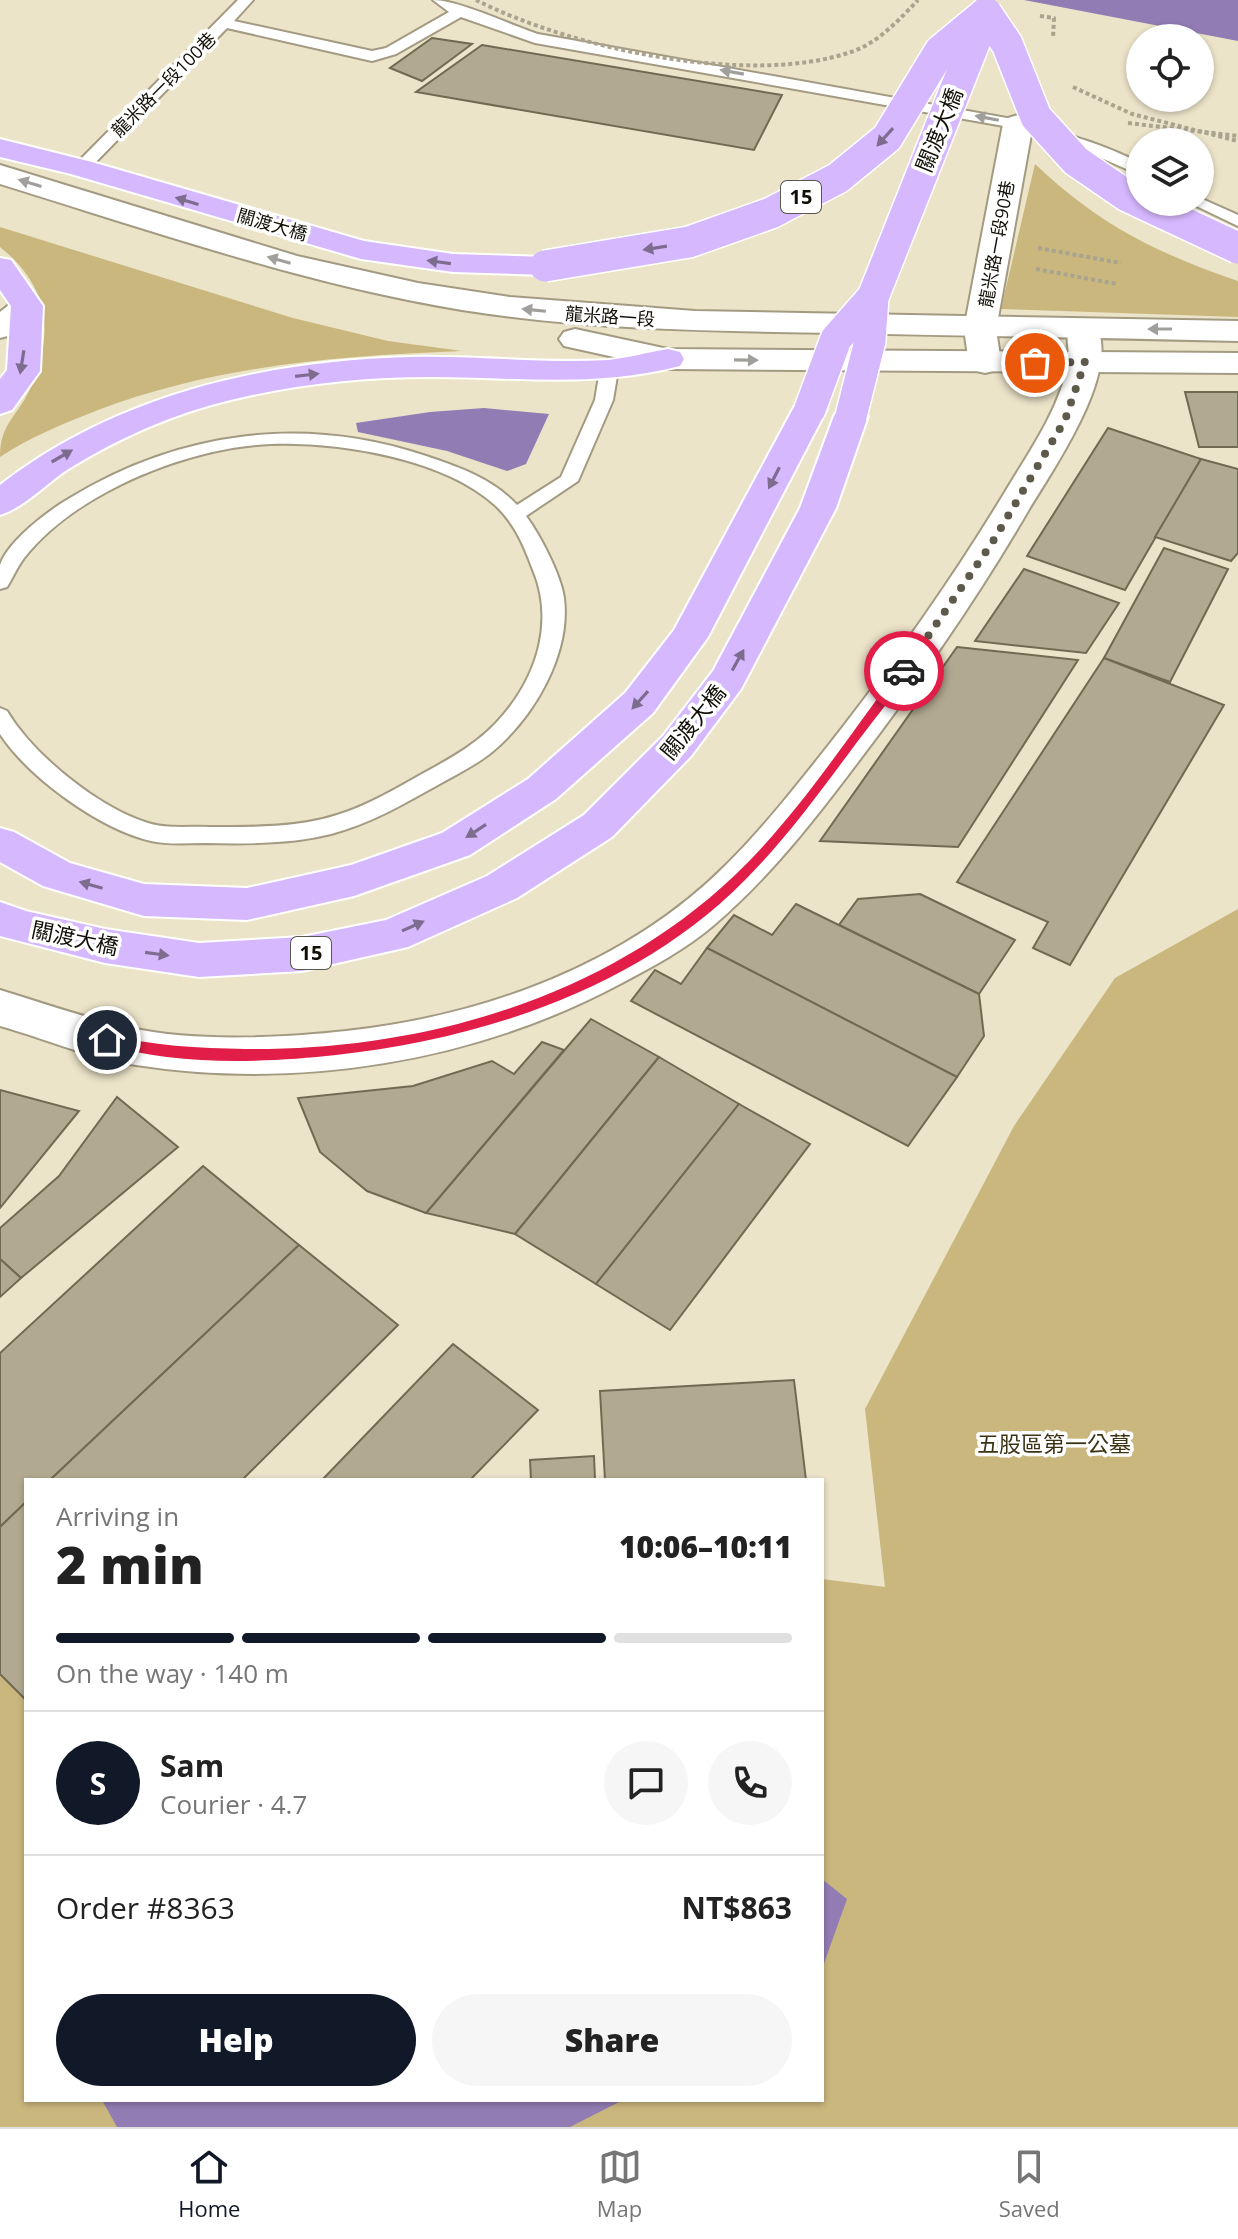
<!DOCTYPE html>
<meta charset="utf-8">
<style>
:root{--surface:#fff;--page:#f6f6f6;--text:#222;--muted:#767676;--line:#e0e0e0;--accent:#111827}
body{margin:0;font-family:"Open Sans","Noto Sans TC",sans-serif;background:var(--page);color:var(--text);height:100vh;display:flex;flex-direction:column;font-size:30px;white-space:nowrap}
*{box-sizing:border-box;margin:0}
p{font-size:26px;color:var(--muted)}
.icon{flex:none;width:44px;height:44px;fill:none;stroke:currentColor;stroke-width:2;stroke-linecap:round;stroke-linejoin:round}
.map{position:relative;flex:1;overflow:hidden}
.side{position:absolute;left:24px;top:1478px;width:800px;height:624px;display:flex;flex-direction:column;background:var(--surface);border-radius:0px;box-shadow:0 2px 6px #0004}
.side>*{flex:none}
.fabs{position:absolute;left:1126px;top:24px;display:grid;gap:16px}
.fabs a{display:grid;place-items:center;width:88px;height:88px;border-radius:50%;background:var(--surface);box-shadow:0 2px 6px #0004;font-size:40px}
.pin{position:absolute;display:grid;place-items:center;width:68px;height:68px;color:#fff;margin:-34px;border:4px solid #fff;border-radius:50%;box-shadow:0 2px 8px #0007}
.courier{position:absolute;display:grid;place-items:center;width:80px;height:80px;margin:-40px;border:6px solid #e11d48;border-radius:50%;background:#fff;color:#222;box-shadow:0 2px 10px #0007}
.headline em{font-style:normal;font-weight:800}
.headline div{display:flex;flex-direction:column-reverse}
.headline{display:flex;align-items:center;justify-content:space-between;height:136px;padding:0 32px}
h1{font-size:52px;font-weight:800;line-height:60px}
.bar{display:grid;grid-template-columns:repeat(4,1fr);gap:12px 8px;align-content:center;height:96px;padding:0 32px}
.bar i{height:10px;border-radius:6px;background:var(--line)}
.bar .current{background:var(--accent)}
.bar p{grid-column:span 4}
.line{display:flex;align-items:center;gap:20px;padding:0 32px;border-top:2px solid var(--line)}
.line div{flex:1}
.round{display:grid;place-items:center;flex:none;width:84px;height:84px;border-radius:42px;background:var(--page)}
.action{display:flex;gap:16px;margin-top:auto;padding:16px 32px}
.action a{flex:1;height:92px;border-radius:48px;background:var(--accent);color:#fff;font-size:32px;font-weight:800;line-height:92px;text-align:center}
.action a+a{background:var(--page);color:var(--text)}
.menu{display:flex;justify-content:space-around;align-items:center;height:112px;border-top:2px solid var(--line);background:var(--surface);font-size:22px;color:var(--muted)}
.menu a{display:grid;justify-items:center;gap:4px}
.menu .current{color:var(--accent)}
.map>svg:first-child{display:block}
</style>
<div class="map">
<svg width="1238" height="2127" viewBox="0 0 1238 2127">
<rect width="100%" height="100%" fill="#ece4c9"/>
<g fill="#cab77e">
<path d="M1035,164C1098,224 1156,253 1238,281V317L1001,309Z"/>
<path d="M0,227L293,318L388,341L462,351C335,356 219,365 98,410C65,423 30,437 0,457C0,424 16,418 29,391C55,334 50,287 0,247Z"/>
<polygon points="1238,909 1238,2127 0,2127 0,1666 26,1680 26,2100 822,2100 822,1579 885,1587 865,1409 1014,1126 1115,978"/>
</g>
<g fill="#927cb4">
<polygon points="1024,0 1238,0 1238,41"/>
<polygon points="484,408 549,414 526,464 507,471 447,451 358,432 356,423 430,412"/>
<polygon points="822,1879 847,1899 822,1969"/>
<polygon points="102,2100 623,2100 570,2127 117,2127"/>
</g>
<g fill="#b2aa90" stroke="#716a52" stroke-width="2">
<polygon points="432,38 472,44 422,81 390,68"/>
<polygon points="482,45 782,95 754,150 416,92"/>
<polygon points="1185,392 1238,392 1238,447 1199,447"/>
<polygon points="1108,428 1201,459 1125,590 1027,556"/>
<polygon points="1201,459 1238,469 1238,553 1231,561 1155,537"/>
<polygon points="1164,548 1228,569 1170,682 1104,658"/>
<polygon points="1024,569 1119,603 1086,653 975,641"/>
<polygon points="957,647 1078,660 958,847 820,841"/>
<polygon points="1104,658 1224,705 1070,965 1033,948 1048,922 957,882"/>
<polygon points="920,894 1015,940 979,994 839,925 858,899"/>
<polygon points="796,904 979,994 984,1036 957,1077 707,948 734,915 772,935"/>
<polygon points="707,948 957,1077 908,1146 631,1001 655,970 681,984"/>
<polygon points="591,1019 659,1057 515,1234 426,1213"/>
<polygon points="542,1042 564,1050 426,1213 367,1191 320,1152 298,1098 413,1086 492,1061 514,1074"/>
<polygon points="659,1057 739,1104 596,1284 515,1234"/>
<polygon points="0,1090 79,1111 0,1208"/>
<polygon points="117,1097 178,1147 21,1278 0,1259 0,1228 59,1176"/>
<polygon points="739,1104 810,1144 670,1330 596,1284"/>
<polygon points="203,1166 299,1245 50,1480 26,1480 26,1502 0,1527 0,1353"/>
<polygon points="299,1245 398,1325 242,1480 50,1480"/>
<polygon points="0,1259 21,1278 0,1297"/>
<polygon points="453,1344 538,1410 470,1480 322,1480"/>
<polygon points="794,1380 806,1480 605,1480 600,1391"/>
<polygon points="594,1456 595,1480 531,1480 530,1460"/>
<polygon points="26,1502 26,1696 24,1698 0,1674 0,1527"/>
</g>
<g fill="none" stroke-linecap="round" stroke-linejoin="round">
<g stroke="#a39a82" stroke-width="4">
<g id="service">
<path d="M238,0H253L234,21L372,51L386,48L449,12L433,0C458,0 511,25 538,34L1024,121C1063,133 1103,144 1140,163V175L1090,153L1015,128L535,43L461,17L396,54L372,61L227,28L87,171H75V165Z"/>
<polygon points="1200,198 1238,215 1238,226 1188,202 1200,202"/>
<path d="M609,364L618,370L613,400L578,481L526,516C540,535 561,575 564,598C571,654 534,717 492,752C475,766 455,775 436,786C402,805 369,824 331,834C291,844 246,844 205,843C187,843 168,845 151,841C100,829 29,778 0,734V708L7,711C33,755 99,808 148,823C167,829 189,826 209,827C250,827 297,828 337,815C367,806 395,789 422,774C453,757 481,742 504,714C538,673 554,620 533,570C524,546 515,524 496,506C444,458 339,442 271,444C189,447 76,492 24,558C18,566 13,577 7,587L0,589C0,582 0,571 0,565C8,541 49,510 70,498C180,431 304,415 426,456C459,467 493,479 517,505L561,477L595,400L600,370Z"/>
</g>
</g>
<g stroke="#a39a82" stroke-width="4">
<g id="minor">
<polygon points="1018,115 1028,118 1033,124 996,329 1001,363 997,370 985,373 973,370 969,363 964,329 1003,124 1008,118"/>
<polygon points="27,296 38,299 43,306 11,335 0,338 0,312 16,299"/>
<path d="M1083,319L1094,322C1125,367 1052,471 1028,511C978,597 921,679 861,758C816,818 771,876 714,925C686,949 652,967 620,984C474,1062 299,1090 136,1065C92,1059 43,1038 0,1026V990C43,1003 87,1019 131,1028C193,1042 282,1038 346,1031C484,1016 626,965 726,865C769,822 805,775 842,728C900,653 956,573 1005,492C1029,452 1059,410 1068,364C1071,349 1063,335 1072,322Z"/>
</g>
</g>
<g stroke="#a39a82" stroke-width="4">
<g id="secondary">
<path d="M0,165L297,256L418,283L510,297L695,311L1238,321V341C1105,338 973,336 840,333C714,331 588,330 462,310C304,284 153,231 0,184Z"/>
<polygon points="575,329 668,349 1238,353 1238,373 668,369 564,346 559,339 564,332"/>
</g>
</g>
<g stroke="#fff" stroke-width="4">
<g id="primary">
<polygon points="0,139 92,162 364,241 453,254 545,257 556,259 561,266 556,273 545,275 453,272 361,259 71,174 0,157"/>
<polygon points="0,258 11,260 43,306 40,371 12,410 0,414 0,379 7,370 11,306 0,290"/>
<path d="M668,349L680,352L684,359L680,366C594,388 518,377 431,377C369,377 305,383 244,397C182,410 124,435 70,468C47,482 26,507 0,515V485C116,395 264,361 409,357C475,355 542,364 608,360C629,358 648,352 668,349Z"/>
<polygon points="810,398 822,401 827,409 708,637 653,713 556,799 470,855 354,896 247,920 144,916 43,886 0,862 0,828 14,832 70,863 144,884 247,888 351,865 442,833 528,779 625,693 674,630 793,409 798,401"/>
<polygon points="851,405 863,408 868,416 836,508 741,689 691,756 612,837 517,898 408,947 302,971 199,977 105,963 0,936 0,902 26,911 105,929 199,943 302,937 386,920 487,876 584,815 663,736 713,671 800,508 834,416 839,408"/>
</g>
</g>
<g stroke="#aaa38e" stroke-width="4" stroke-dasharray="4 3" stroke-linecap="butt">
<polyline points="1128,123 1238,136"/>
<polyline points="1038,248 1121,263"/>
<polyline points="1036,269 1117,284"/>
</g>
<use href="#service" fill="#fff" fill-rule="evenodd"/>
<use href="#minor" fill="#fff" fill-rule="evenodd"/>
<use href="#secondary" fill="#fff" fill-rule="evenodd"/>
<use href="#primary" fill="#d6b8fe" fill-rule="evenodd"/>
<g stroke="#fff" stroke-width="34" stroke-linecap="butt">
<g id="primary-bridge">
<polyline points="986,13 1007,44 1036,117 1076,161 1127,196 1238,248"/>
<polyline points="545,266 689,242 771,213 838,178 887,138 940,51 986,13"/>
<polyline points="810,409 836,339 873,297"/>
<polyline points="851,416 870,341 873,297 982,23"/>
</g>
</g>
<g stroke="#aaa38e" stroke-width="4" stroke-dasharray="4 3" stroke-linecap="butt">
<path d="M476,0C570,48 748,87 851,52C878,43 899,20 918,0"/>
<polyline points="1040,16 1054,18 1053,38"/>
<polyline points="1073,87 1132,114 1238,141"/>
</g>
<use href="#primary-bridge" stroke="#d6b8fe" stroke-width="31"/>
</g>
<defs><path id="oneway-solid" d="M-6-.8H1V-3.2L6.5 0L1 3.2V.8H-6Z" transform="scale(2)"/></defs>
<g fill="#a09f9c">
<use href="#oneway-solid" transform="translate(732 72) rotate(-170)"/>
<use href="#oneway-solid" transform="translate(987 118) rotate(-169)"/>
<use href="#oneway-solid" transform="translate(30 183) rotate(-163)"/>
<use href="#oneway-solid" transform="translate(279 260) rotate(-164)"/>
<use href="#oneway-solid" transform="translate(534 310) rotate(-174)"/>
<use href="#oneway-solid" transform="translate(1160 329) rotate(-180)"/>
<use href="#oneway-solid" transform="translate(746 360) rotate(1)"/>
</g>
<g fill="#7e6c8f">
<use href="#oneway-solid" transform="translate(885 137) rotate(132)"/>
<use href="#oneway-solid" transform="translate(187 201) rotate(-163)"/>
<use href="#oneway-solid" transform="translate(655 248) rotate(171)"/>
<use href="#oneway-solid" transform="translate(439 262) rotate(-172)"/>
<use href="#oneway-solid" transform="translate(22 362) rotate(99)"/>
<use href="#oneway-solid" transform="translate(307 375) rotate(-7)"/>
<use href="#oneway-solid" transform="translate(62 456) rotate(-30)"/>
<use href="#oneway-solid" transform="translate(774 478) rotate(117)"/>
<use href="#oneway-solid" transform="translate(738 660) rotate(-61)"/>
<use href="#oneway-solid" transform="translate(640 700) rotate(132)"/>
<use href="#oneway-solid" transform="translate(476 831) rotate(147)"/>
<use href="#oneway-solid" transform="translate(91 885) rotate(-164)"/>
<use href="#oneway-solid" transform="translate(413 926) rotate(-24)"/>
<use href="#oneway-solid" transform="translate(157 954) rotate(8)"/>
</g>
<path fill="#e11d48" d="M900,668L910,671C891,699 869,726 849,753C816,797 784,841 745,880C639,988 483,1039 336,1055C264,1063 171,1066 102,1043L100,1040L107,1034C151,1046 199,1048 245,1049C421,1051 604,999 734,876C798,815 847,738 900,668Z"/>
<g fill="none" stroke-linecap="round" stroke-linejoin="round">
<polyline stroke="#5e5a4b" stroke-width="8" stroke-dasharray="0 14.4" points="904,671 992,543 1065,420 1085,362 1035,363"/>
</g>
<g text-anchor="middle" stroke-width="7" stroke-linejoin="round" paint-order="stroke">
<g font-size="18" fill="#120f07" stroke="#fff">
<text transform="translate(164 85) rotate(-45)" y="6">龍米路一段100巷</text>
<text transform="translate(272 225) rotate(16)" y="6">關渡大橋</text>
<text transform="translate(997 244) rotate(-80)" y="6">龍米路一段90巷</text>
<text transform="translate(610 317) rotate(4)" y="6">龍米路一段</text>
</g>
<g fill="#fff" stroke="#595751" stroke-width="2">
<rect x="781" y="181" width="40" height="32" rx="6"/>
<rect x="291" y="937" width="40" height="32" rx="6"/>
</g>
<g font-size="20" font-weight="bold" fill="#120f07">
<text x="801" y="204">15</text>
<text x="311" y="960">15</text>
</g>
<g font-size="22" fill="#120f07" stroke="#fff">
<text transform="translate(939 130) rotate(-68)" y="8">關渡大橋</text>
<text transform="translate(693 722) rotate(-51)" y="8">關渡大橋</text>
<text transform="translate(75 938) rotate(12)" y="8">關渡大橋</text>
</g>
<g font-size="22" fill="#3c3315" stroke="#fff">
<text x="1054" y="1452">五股區第一公墓</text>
</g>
</g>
</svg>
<div class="fabs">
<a><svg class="icon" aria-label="locate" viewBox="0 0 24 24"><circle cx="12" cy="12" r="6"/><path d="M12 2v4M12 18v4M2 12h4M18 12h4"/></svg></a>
<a><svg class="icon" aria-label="layers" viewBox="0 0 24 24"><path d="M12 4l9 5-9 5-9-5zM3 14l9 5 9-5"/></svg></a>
</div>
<div class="pin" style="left:1035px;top:363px;background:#ea580c"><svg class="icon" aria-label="bag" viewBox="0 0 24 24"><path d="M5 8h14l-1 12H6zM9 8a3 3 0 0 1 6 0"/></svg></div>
<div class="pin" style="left:107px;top:1040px;background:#1f2937"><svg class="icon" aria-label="home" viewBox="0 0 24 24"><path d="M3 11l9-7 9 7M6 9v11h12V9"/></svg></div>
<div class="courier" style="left:904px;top:671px"><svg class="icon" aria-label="car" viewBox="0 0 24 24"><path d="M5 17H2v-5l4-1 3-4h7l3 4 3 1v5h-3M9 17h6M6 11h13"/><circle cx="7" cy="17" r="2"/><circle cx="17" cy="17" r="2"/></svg></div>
<section class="side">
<div class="headline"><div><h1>2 min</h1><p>Arriving in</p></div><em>10:06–10:11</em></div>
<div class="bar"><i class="current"></i><i class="current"></i><i class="current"></i><i></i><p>On the way · 140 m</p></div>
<div class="line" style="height:144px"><b class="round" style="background:var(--accent);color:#fff">S</b><div><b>Sam</b><p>Courier · 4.7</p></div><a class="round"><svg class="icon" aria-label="chat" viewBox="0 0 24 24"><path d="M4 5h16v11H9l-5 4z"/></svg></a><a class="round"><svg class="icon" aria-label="phone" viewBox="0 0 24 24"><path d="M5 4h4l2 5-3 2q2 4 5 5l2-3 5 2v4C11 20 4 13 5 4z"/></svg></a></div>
<div class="line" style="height:104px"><div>Order #8363</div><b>NT$863</b></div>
<div class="action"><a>Help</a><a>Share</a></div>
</section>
</div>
<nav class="menu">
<a class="current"><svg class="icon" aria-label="home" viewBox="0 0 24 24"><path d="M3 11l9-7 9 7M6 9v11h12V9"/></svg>Home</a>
<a><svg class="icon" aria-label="map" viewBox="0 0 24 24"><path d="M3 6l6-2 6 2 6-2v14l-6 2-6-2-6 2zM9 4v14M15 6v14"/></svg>Map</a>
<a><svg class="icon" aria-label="saved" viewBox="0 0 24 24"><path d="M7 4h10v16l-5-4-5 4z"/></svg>Saved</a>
</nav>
